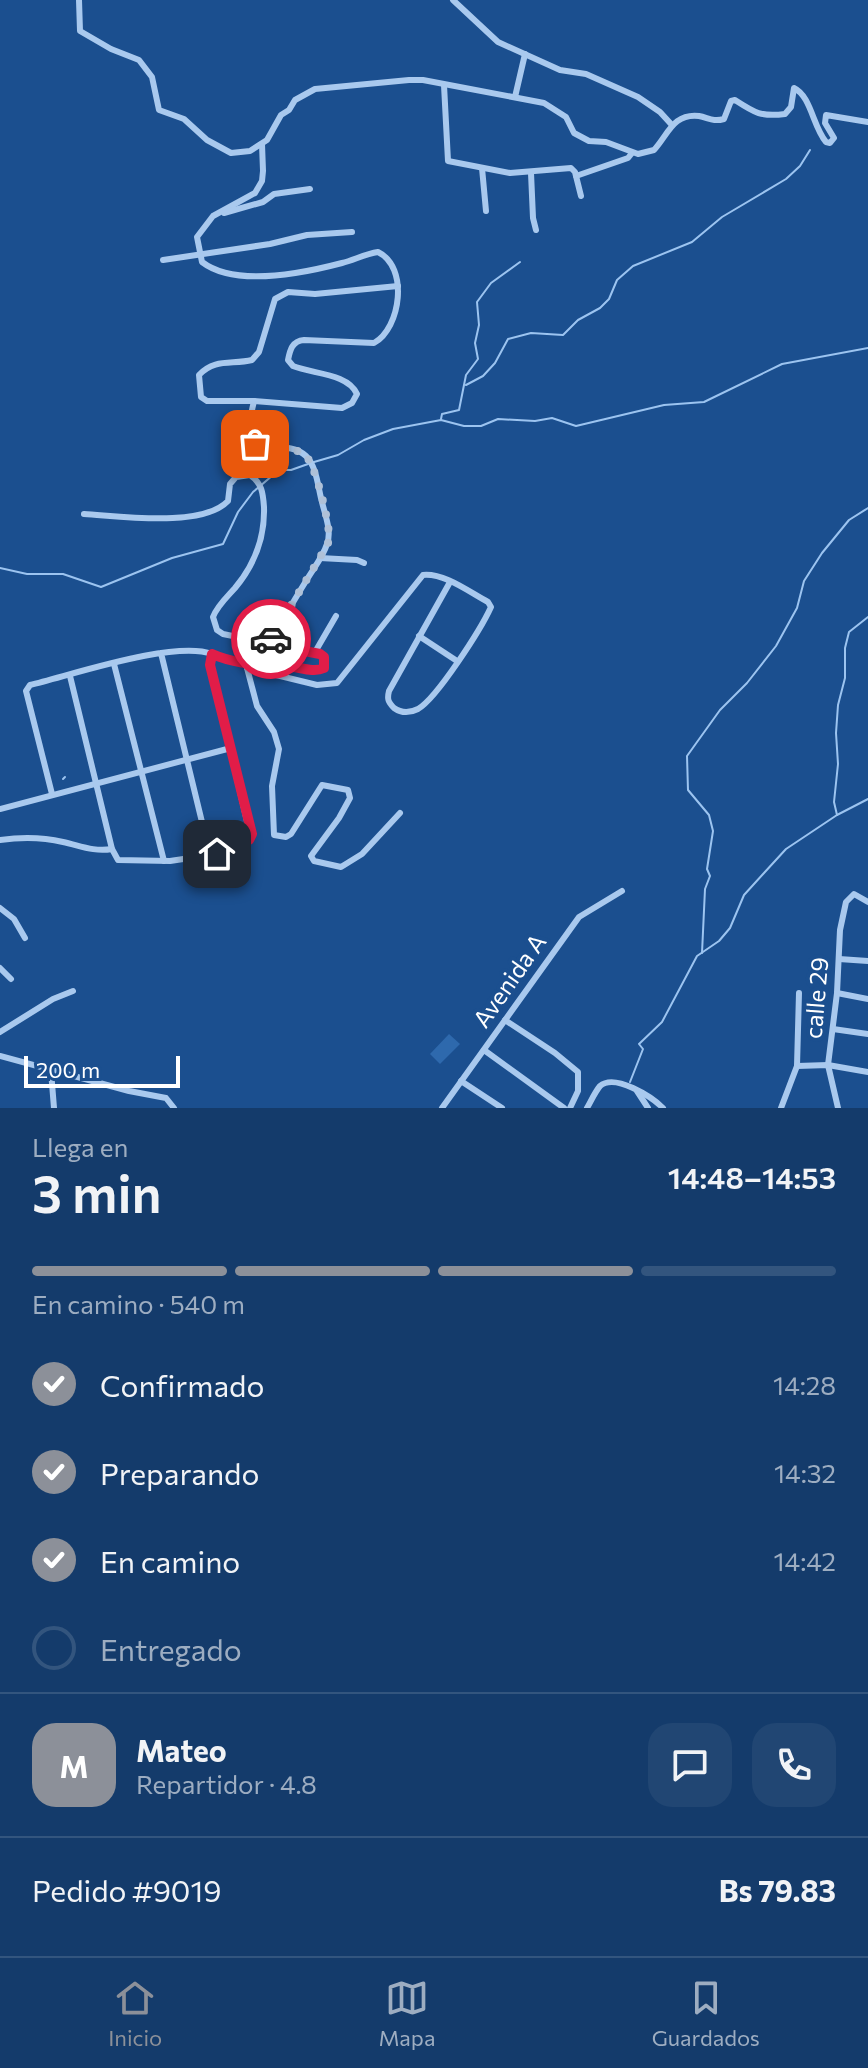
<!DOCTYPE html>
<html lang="es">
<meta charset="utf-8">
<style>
:root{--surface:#143b6b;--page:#214673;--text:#f1f3f6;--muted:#9dadc1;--line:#33557e;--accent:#8c9099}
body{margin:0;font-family:Commissioner,sans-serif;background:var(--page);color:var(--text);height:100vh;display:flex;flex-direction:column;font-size:30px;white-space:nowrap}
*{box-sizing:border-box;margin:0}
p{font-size:26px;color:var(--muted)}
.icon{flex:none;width:44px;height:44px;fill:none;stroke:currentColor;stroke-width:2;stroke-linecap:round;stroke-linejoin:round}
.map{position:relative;height:1108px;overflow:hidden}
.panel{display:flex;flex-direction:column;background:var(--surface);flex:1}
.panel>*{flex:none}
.scale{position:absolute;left:24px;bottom:20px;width:156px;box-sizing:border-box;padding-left:8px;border:4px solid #fff;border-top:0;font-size:22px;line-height:28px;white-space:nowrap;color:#fff;-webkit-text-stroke:6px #1b4f8f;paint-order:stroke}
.pin{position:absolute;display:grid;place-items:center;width:68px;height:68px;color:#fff;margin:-34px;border-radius:16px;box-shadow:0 4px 12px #0006}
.courier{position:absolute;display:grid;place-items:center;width:80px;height:80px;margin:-40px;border:6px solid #e11d48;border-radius:50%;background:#fff;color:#222;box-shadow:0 2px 10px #0007}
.summary em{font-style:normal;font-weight:600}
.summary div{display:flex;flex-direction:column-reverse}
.summary{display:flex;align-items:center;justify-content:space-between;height:136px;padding:0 32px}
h1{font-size:52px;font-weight:600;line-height:60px}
.bar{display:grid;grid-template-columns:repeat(4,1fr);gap:12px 8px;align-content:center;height:96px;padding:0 32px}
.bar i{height:10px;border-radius:6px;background:var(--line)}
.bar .selected{background:var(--accent)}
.bar p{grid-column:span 4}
.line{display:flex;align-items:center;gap:20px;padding:0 32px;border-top:2px solid var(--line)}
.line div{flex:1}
.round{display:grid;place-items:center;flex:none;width:84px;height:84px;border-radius:24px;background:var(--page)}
ol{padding:0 32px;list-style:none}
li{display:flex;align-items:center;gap:24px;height:88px}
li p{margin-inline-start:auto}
li .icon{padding:8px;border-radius:50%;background:var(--accent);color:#fff;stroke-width:4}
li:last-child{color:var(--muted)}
li i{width:44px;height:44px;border:4px solid var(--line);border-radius:50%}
.tabs{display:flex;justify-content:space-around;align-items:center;height:112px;border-top:2px solid var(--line);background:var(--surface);font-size:22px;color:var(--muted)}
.tabs a{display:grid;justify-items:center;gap:4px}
.tabs .selected{color:var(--accent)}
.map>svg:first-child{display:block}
</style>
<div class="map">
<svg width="868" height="1108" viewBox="0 0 868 1108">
<rect width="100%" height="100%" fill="#1b4f8f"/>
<polygon fill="#2e69ad" points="449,1034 460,1044 440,1064 430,1054"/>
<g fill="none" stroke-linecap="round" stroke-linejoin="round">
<g stroke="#9cc4f0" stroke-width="2">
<polyline points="466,385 483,376 495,363 508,339 531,333 563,335 578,320 600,308 609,299 617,280 633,266 692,242 722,217 786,179 800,166 810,150"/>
<polyline points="441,419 442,414 459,410 466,375 478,359 475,343 479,325 477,302 491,283 520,262"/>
<polyline points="314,462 338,455 364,440 393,429 441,420 464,426 481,426 498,419 535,421 552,418 576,426 664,405 704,402 782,364 868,348"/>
<polyline points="0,568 27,574 63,574 101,587 172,558 223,544 238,512 253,492 279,470 291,470 308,464"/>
<polyline points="63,779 65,777"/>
<polyline points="837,815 834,802 838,764 836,733 838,705 845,678 845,648 849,632 868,617"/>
<polyline points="702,953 705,889 710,876 707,869 713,831 709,815 688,790 687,756 720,710 747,683 776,646 797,608 804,581 822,553 849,520 868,508"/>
<polyline points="630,1082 643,1049 639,1044 662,1022 697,956 719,941 730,928 744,895 764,873 786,849 837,815 868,799"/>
</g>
<g stroke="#a9c9ee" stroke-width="6">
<path d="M79,0L80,31L111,49L139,60L152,77L159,110L184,119L207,140L231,153L250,151L267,140L281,115L289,110L295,100L315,89L409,80H423L544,103L566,117L574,133L589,141L606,142L638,154L654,150C668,135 673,113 699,116C709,118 713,122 724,119L731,101L735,100C755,113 761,117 785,114L791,107L794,88C811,96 813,127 826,142L830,143L834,138L825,123L826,115L868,122"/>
<polyline points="453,0 498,42 560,70 586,74 638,97 660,112 671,124"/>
<polyline points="444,85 448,161 510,173 571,168 575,172 581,196"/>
<polyline points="515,97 525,54"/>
<path d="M262,144L263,171L262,181L255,193L213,216L197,237L202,262C236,288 304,273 342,263C354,260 365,254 378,252C409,267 401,328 374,343L304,340C292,341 290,350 288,360L293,366C312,374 348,373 357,394L352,403L342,408L254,401C236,475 281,432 306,456C317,467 318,488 322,502C325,515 332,531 327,544C323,557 313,569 306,581C293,602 281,623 268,644"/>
<polyline points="482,168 486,211"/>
<polyline points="531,173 533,218 536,230"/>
<polyline points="576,176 628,158 632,153"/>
<polyline points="224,213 263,202 274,194 310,189"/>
<polyline points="163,260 270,244 307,235 352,232"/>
<path d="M254,401H207L201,397L199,375C215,358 232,365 252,360L259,352L275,299L288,292L315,294L398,286"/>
<path d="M84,514C120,516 202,528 228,501L230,484L236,477L250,475C262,483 263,493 264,507C265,538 255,564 235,588C227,597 217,606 213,617L217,630L223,634L320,654L324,657V668L314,670L246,665L212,654"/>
<polyline points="320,558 357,560 364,563"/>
<polyline points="419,636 457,661"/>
<polyline points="315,652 336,616"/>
<polyline points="114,664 164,861"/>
<path d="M246,665L247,668L317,685L337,683L423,575C445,573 469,592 488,602L491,607C481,629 437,698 418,709C410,713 401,713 394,708C388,702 387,699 389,691L450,582"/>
<polyline points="247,668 257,706 274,732 279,749 272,786 274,835 286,837 291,834 322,785 348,790 350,798 339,818 311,856 314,861 341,867 362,854 400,813"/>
<polyline points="70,676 112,849 118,860 170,861 210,855"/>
<path d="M52,794L26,691L30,685C72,675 174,640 212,654L210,665L251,838L210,855L161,653"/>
<polyline points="0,809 231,748"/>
<path d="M0,840C21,837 42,837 63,842C81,846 94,852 112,849"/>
<polyline points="0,908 14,919 25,938"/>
<polyline points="839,959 868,961"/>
<polyline points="0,968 11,979"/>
<polyline points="837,993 868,999"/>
<polyline points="505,1020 555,1053 578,1072 578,1091 570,1108"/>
<polyline points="833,1029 868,1034"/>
<polyline points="0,1032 53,999 73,991"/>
<polyline points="484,1050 564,1108"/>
<polyline points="0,1056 129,1091 166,1098 174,1108"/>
<polyline points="797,1066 828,1065 868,1072"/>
<polyline points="51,1071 54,1108"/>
<polyline points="461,1081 502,1108"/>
<polyline points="637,1091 648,1108"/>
<polyline points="442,1108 579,917 622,891"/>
<path d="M587,1108C591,1101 595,1092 600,1086C615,1073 652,1097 663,1108"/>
<polyline points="781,1108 797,1066 799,993"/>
<polyline points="838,1108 828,1065 837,993 840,930 846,902 854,894 868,902"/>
</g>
</g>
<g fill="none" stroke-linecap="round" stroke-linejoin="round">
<path stroke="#afc1d8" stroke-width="8" stroke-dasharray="0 14.4" d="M255,444C270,451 290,445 304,454C315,461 330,524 329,538C329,542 327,545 325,549L271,639"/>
<path stroke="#e11d48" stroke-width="10" d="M217,854L223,849L249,840L252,834L210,665L212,654C237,665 260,664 287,666C300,667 313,673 324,668V657L320,654L268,644L271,639"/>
</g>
<g text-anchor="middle" stroke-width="8" stroke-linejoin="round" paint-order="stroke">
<g font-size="24" fill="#fff" stroke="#1b4f8f">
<text transform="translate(510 981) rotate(-55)" y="8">Avenida A</text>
<text transform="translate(817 998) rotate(-85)" y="8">calle 29</text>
</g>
</g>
</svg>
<div class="scale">200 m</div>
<div class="pin" style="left:255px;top:444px;background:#ea580c"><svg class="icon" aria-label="bag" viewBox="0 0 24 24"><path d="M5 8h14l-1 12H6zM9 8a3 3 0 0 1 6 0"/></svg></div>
<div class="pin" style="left:217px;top:854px;background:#1f2937"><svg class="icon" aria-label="home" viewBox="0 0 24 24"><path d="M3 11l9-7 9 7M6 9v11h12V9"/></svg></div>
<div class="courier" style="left:271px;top:639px"><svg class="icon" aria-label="car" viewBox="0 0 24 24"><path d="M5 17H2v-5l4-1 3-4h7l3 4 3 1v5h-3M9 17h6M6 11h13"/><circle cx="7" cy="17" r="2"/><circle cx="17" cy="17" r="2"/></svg></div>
</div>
<section class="panel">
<div class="summary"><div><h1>3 min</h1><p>Llega en</p></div><em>14:48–14:53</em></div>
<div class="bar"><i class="selected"></i><i class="selected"></i><i class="selected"></i><i></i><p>En camino · 540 m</p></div>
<ol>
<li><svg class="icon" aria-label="check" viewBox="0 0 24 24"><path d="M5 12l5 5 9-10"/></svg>Confirmado<p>14:28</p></li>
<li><svg class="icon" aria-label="check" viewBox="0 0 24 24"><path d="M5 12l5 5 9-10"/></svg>Preparando<p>14:32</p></li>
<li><svg class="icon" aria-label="check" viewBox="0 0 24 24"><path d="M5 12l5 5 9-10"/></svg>En camino<p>14:42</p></li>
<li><i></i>Entregado</li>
</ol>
<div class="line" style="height:144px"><b class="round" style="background:var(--accent);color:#fff">M</b><div><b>Mateo</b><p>Repartidor · 4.8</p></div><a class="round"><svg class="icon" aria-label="chat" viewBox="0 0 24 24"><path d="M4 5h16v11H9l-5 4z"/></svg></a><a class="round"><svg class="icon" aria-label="phone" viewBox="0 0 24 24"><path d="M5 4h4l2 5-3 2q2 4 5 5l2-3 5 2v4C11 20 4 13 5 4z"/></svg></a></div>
<div class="line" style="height:104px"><div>Pedido #9019</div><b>Bs 79.83</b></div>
</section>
<nav class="tabs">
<a class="selected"><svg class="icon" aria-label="home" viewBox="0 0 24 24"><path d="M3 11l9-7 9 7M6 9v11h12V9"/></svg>Inicio</a>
<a><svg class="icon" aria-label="map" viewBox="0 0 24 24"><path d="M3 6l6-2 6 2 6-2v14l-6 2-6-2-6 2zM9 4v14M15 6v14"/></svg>Mapa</a>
<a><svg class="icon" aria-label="saved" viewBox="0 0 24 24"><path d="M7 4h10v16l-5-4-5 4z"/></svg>Guardados</a>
</nav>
